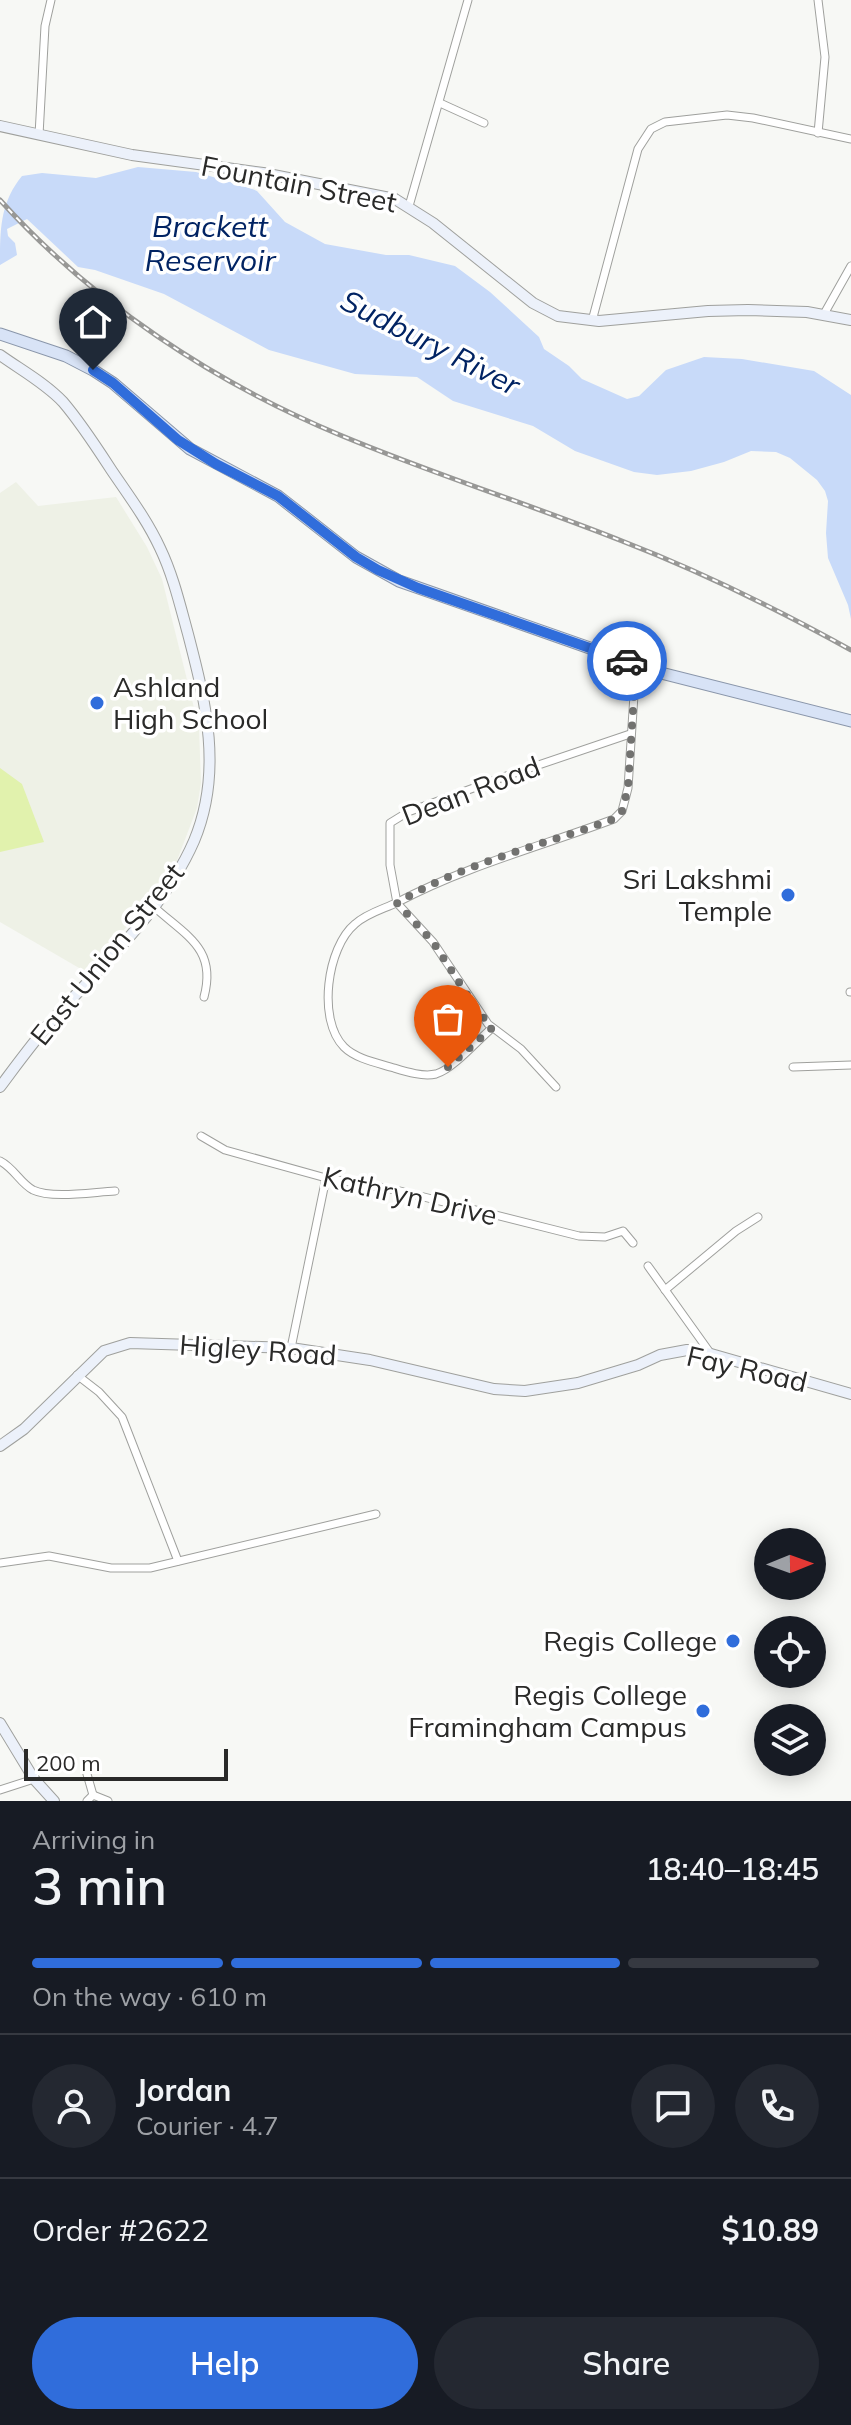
<!DOCTYPE html>
<meta charset="utf-8">
<style>
:root{--surface:#171b24;--page:#242831;--text:#f1f3f6;--muted:#9ea1a6;--line:#363941;--accent:#306ddb}
body{margin:0;font-family:Mulish,sans-serif;background:var(--page);color:var(--text);height:100vh;display:flex;flex-direction:column;font-size:30px;white-space:nowrap}
*{box-sizing:border-box;margin:0}
p{font-size:26px;color:var(--muted)}
.icon{flex:none;width:44px;height:44px;fill:none;stroke:currentColor;stroke-width:2;stroke-linecap:round;stroke-linejoin:round}
.map{position:relative;height:1801px;overflow:hidden}
.panel{display:flex;flex-direction:column;background:var(--surface);flex:1}
.panel>*{flex:none}
.needle{width:52px;rotate:89deg}
.buttons{position:absolute;left:754px;top:1528px;display:grid;gap:16px}
.buttons a{display:grid;place-items:center;width:72px;height:72px;border-radius:50%;background:var(--surface);box-shadow:0 4px 20px #0003;font-size:40px}
.scale{position:absolute;left:24px;bottom:20px;width:204px;box-sizing:border-box;padding-left:8px;border:4px solid #2a2a29;border-top:0;font-size:22px;line-height:28px;white-space:nowrap;color:#2a2a29;-webkit-text-stroke:6px #fff;paint-order:stroke}
.pin{position:absolute;display:grid;place-items:center;width:68px;height:68px;color:#fff;margin:-82px -34px;border-radius:50% 50% 50% 0;rotate:-45deg;box-shadow:0 0 8px #0007}
.pin .icon{rotate:45deg}
.courier{position:absolute;display:grid;place-items:center;width:80px;height:80px;margin:-40px;border:6px solid #306ddb;border-radius:50%;background:#fff;color:#222;box-shadow:0 2px 10px #0007}
.headline em{font-style:normal;font-weight:600}
.headline div{display:flex;flex-direction:column-reverse}
.headline{display:flex;align-items:center;justify-content:space-between;height:136px;padding:0 32px}
h1{font-size:52px;font-weight:600;line-height:60px}
.bar{display:grid;grid-template-columns:repeat(4,1fr);gap:12px 8px;align-content:center;height:96px;padding:0 32px}
.bar i{height:10px;border-radius:6px;background:var(--line)}
.bar .selected{background:var(--accent)}
.bar p{grid-column:span 4}
.line{display:flex;align-items:center;gap:20px;padding:0 32px;border-top:2px solid var(--line)}
.line div{flex:1}
.round{display:grid;place-items:center;flex:none;width:84px;height:84px;border-radius:42px;background:var(--page)}
.button{display:flex;gap:16px;margin-top:auto;padding:16px 32px}
.button a{flex:1;height:92px;border-radius:48px;background:var(--accent);color:#fff;font-size:32px;font-weight:600;line-height:92px;text-align:center}
.button a+a{background:var(--page);color:var(--text)}
.map>svg:first-child{display:block}
</style>
<div class="map">
<svg width="851" height="1801" viewBox="0 0 851 1801">
<rect width="100%" height="100%" fill="#f7f8f5"/>
<polygon fill="#eef1e6" points="16,482 38,506 116,497 147,547 162,579 199,728 201,783 197,808 176,863 148,903 86,972 0,922 0,493"/>
<polygon fill="#e1f2ad" points="0,768 22,784 44,842 0,852"/>
<path fill="#c8daf9" d="M138,167L196,172L247,187L257,191L285,222L325,244L386,255H409L455,266L490,292L539,337L544,349L569,366L582,379L627,399L639,396L666,370L704,357L742,359L814,371L851,395V619L848,605L828,558L826,533L828,501L825,491L817,480L790,458L776,452L751,451L724,462L691,471L657,475L634,472L575,451L533,426L453,401L417,377L355,374L269,350L164,294L95,270L78,267L27,219L7,229L8,236L15,243L17,255L0,265C0,229 0,203 22,176L42,173L96,178Z"/>
<g fill="none" stroke-linecap="round" stroke-linejoin="round">
<g stroke="#9fa09d" stroke-width="9">
<g id="street">
<polyline points="440,103 484,123"/>
<polyline points="818,133 825,57 818,0"/>
<polyline points="39,135 45,26 51,0"/>
<polyline points="409,206 468,0"/>
<polyline points="824,314 851,266"/>
<polyline points="592,321 638,149 651,129 665,122 727,115 753,118 851,139"/>
<path d="M153,906C186,936 217,948 204,997"/>
<polyline points="850,992 851,992"/>
<path d="M492,1028C478,1040 453,1069 436,1074C423,1077 407,1072 394,1068C378,1063 356,1059 344,1047C317,1020 327,947 355,924C367,913 384,909 398,902C466,866 542,846 614,819L622,811L628,788L636,664"/>
<polyline points="793,1067 851,1065"/>
<polyline points="556,1087 521,1049 488,1024 433,942 397,903 390,865 390,823 408,812 509,775 630,734"/>
<polyline points="201,1136 225,1150 326,1178 396,1190 579,1236 605,1237 623,1231 633,1243"/>
<path d="M0,1161C14,1168 20,1183 33,1190C52,1199 93,1192 115,1191"/>
<polyline points="648,1266 711,1354"/>
<polyline points="665,1290 736,1231 758,1217"/>
<polyline points="291,1348 326,1178"/>
<polyline points="77,1375 99,1392 122,1417 178,1561"/>
<polyline points="0,1563 49,1556 111,1568 150,1568 376,1514"/>
<polyline points="85,1767 93,1795"/>
<polyline points="0,1790 34,1779"/>
<polyline points="87,1801 93,1795 108,1801"/>
</g>
</g>
<g stroke="#9fa09d" stroke-width="12">
<g id="secondary">
<polyline points="0,126 132,155 263,173 395,199 433,223 533,303 558,316 599,321 708,311 748,310 807,312 851,320"/>
<path d="M0,355C21,370 45,383 63,402C81,423 97,448 112,471C129,496 147,520 160,548C173,575 180,605 188,634C206,703 223,772 194,841C165,908 105,962 56,1016C36,1038 18,1063 0,1087"/>
<polyline points="0,1446 24,1429 104,1351 130,1343 291,1348 370,1360 494,1389 525,1391 578,1383 638,1365 660,1355 687,1350 711,1354 851,1394"/>
<polyline points="0,1723 34,1779 54,1801"/>
</g>
</g>
<g stroke="#8a96aa" stroke-width="13">
<polyline id="primary" points="0,334 66,356 93,370 113,383 190,449 278,496 356,557 399,581 661,673 851,721"/>
</g>
<use href="#street" stroke="#fff" stroke-width="7"/>
<use href="#secondary" stroke="#ecf1fa" stroke-width="10"/>
<use href="#primary" stroke="#d8e3f6" stroke-width="11"/>
<g stroke="#989896" stroke-width="5">
<path id="rail" d="M0,200C92,302 213,382 340,435C433,474 529,504 622,541C702,572 777,609 851,650"/>
</g>
<use href="#rail" stroke="#fff" stroke-width="2" stroke-dasharray="6" stroke-linecap="butt"/>
</g>
<g fill="none" stroke-linecap="round" stroke-linejoin="round">
<path stroke="#727270" stroke-width="8" stroke-dasharray="0 14.4" d="M448,1067L492,1028L477,1010L433,942L397,903C463,863 543,845 614,819L622,811L628,788L636,664L627,661"/>
<polyline stroke="#306ddb" stroke-width="10" points="93,370 113,383 178,440 216,464 278,496 356,557 378,570 418,588 627,661"/>
</g>
<g fill="#306ddb" stroke="#fff" stroke-width="3">
<circle cx="97" cy="703" r="8"/>
<circle cx="788" cy="895" r="8"/>
<circle cx="733" cy="1641" r="8"/>
<circle cx="703" cy="1711" r="8"/>
</g>
<g text-anchor="middle" stroke-width="7" stroke-linejoin="round" paint-order="stroke">
<g font-size="28" fill="#2a2a29" stroke="#fff">
<text transform="translate(299 184) rotate(11)" y="10">Fountain Street</text>
<text transform="translate(471 791) rotate(-21)" y="10">Dean Road</text>
<text transform="translate(107 954) rotate(-51)" y="10">East Union Street</text>
<text transform="translate(410 1196) rotate(13)" y="10">Kathryn Drive</text>
<text transform="translate(258 1350) rotate(4)" y="10">Higley Road</text>
<text transform="translate(747 1369) rotate(13)" y="10">Fay Road</text>
</g>
<g font-size="28" fill="#2a2a29" stroke="#fff" text-anchor="end">
<text x="113" y="697" text-anchor="start">Ashland<tspan x="113" dy="32">High School</tspan></text>
<text x="772" y="889">Sri Lakshmi<tspan x="772" dy="32">Temple</tspan></text>
<text x="717" y="1651">Regis College</text>
<text x="687" y="1705">Regis College<tspan x="687" dy="32">Framingham Campus</tspan></text>
</g>
<g font-size="30" font-style="italic" fill="#012363" stroke="#fff">
<text x="210" y="237">Brackett<tspan x="210" dy="34">Reservoir</tspan></text>
<text transform="translate(430 343) rotate(27)" y="10">Sudbury River</text>
</g>
</g>
</svg>
<div class="buttons">
<a><svg class="needle" viewBox="-14 -14 28 28"><path d="M0-13l5 13h-10z" fill="#e53935"/><path d="M0 13l5-13h-10z" fill="#9ea1a6"/></svg></a>
<a><svg class="icon" aria-label="locate" viewBox="0 0 24 24"><circle cx="12" cy="12" r="6"/><path d="M12 2v4M12 18v4M2 12h4M18 12h4"/></svg></a>
<a><svg class="icon" aria-label="layers" viewBox="0 0 24 24"><path d="M12 4l9 5-9 5-9-5zM3 14l9 5 9-5"/></svg></a>
</div>
<div class="scale">200 m</div>
<div class="pin" style="left:448px;top:1067px;background:#ea580c"><svg class="icon" aria-label="bag" viewBox="0 0 24 24"><path d="M5 8h14l-1 12H6zM9 8a3 3 0 0 1 6 0"/></svg></div>
<div class="pin" style="left:93px;top:370px;background:#1f2937"><svg class="icon" aria-label="home" viewBox="0 0 24 24"><path d="M3 11l9-7 9 7M6 9v11h12V9"/></svg></div>
<div class="courier" style="left:627px;top:661px"><svg class="icon" aria-label="car" viewBox="0 0 24 24"><path d="M5 17H2v-5l4-1 3-4h7l3 4 3 1v5h-3M9 17h6M6 11h13"/><circle cx="7" cy="17" r="2"/><circle cx="17" cy="17" r="2"/></svg></div>
</div>
<section class="panel">
<div class="headline"><div><h1>3 min</h1><p>Arriving in</p></div><em>18:40–18:45</em></div>
<div class="bar"><i class="selected"></i><i class="selected"></i><i class="selected"></i><i></i><p>On the way · 610 m</p></div>
<div class="line" style="height:144px"><a class="round"><svg class="icon" aria-label="person" viewBox="0 0 24 24"><circle cx="12" cy="8" r="4"/><path d="M4 21q1-7 8-7t8 7"/></svg></a><div><b>Jordan</b><p>Courier · 4.7</p></div><a class="round"><svg class="icon" aria-label="chat" viewBox="0 0 24 24"><path d="M4 5h16v11H9l-5 4z"/></svg></a><a class="round"><svg class="icon" aria-label="phone" viewBox="0 0 24 24"><path d="M5 4h4l2 5-3 2q2 4 5 5l2-3 5 2v4C11 20 4 13 5 4z"/></svg></a></div>
<div class="line" style="height:104px"><div>Order #2622</div><b>$10.89</b></div>
<div class="button"><a>Help</a><a>Share</a></div>
</section>
